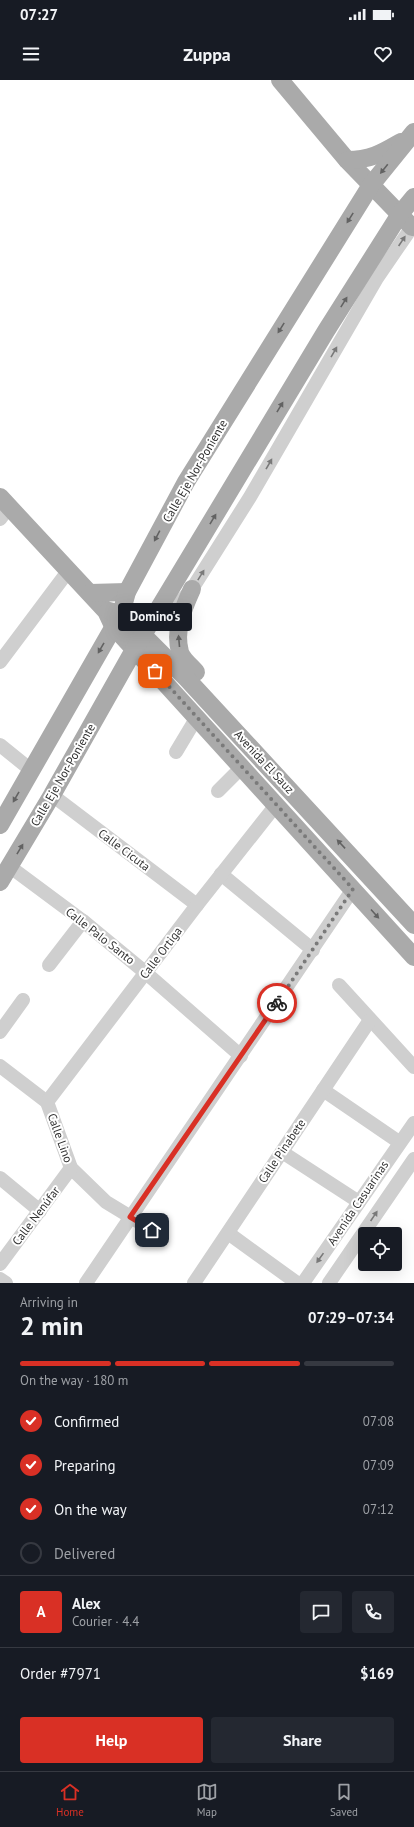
<!DOCTYPE html>
<meta charset="utf-8">
<style>
:root{--surface:#171b24;--page:#242831;--text:#f1f3f6;--muted:#9ea1a6;--line:#363941;--accent:#d93025}
body{margin:0;font-family:"PT Sans",sans-serif;background:var(--page);color:var(--text);height:100vh;display:flex;flex-direction:column;font-size:15px;white-space:nowrap}
*{box-sizing:border-box;margin:0}
p{font-size:13px;color:var(--muted)}
.icon{flex:none;width:22px;height:22px;fill:none;stroke:currentColor;stroke-width:2;stroke-linecap:round;stroke-linejoin:round}
.map{position:relative;height:1203px;overflow:hidden}
.panel{display:flex;flex-direction:column;background:var(--surface);flex:1}
.panel>*{flex:none}
.controls{position:absolute;left:358px;top:1147px;display:grid;gap:8px}
.controls a{display:grid;place-items:center;width:44px;height:44px;border-radius:4px;background:var(--surface);box-shadow:0 4px 16px #0002;font-size:20px}
.pin{position:absolute;display:grid;place-items:center;width:34px;height:34px;color:#fff;margin:-17px;border-radius:8px;box-shadow:0 2px 6px #0006}
.courier{position:absolute;display:grid;place-items:center;width:40px;height:40px;margin:-20px;border:3px solid #d93025;border-radius:50%;background:#fff;color:#222;box-shadow:0 1px 5px #0007}
.bubble{position:absolute;height:28px;border-radius:4px;background:var(--surface);box-shadow:0 4px 16px #0002;font-size:13px;font-weight:800;line-height:28px;text-align:center}
.overview em{font-style:normal;font-weight:800}
.overview div{display:flex;flex-direction:column-reverse}
.overview{display:flex;align-items:center;justify-content:space-between;height:68px;padding:0 20px}
h1{font-size:26px;font-weight:800;line-height:30px}
.bar{display:grid;grid-template-columns:repeat(4,1fr);gap:6px 4px;align-content:center;height:48px;padding:0 20px}
.bar i{height:5px;border-radius:3px;background:var(--line)}
.bar .current{background:var(--accent)}
.bar p{grid-column:span 4}
.line{display:flex;align-items:center;gap:10px;padding:0 20px;border-top:1px solid var(--line)}
.line div{flex:1}
.round{display:grid;place-items:center;flex:none;width:42px;height:42px;border-radius:4px;background:var(--page)}
ol{padding:0 20px;list-style:none}
li{display:flex;align-items:center;gap:12px;height:44px}
li p{margin-inline-start:auto}
li .icon{padding:4px;border-radius:50%;background:var(--accent);color:#fff;stroke-width:4}
li:last-child{color:var(--muted)}
li i{width:22px;height:22px;border:2px solid var(--line);border-radius:50%}
.primary-button{display:flex;gap:8px;margin-top:auto;padding:8px 20px}
.primary-button a{flex:1;height:46px;border-radius:4px;background:var(--accent);color:#fff;font-size:16px;font-weight:800;line-height:46px;text-align:center}
.primary-button a+a{background:var(--page);color:var(--text)}
.status{display:flex;justify-content:space-between;align-items:center;height:28px;padding:0 20px;background:var(--surface);direction:ltr}
.status svg{height:11px;fill:currentColor}
header{display:flex;justify-content:space-between;align-items:center;height:52px;padding:0 20px;background:var(--surface);font-size:18px;font-weight:800}
.menu{display:flex;justify-content:space-around;align-items:center;height:56px;border-top:1px solid var(--line);background:var(--surface);font-size:11px;color:var(--muted)}
.menu a{display:grid;justify-items:center;gap:2px}
.menu .current{color:var(--accent)}
.map>svg:first-child{display:block}
</style>
<div class="status"><b>07:27</b><svg viewBox="0 0 49 12"><path d="M0 12V9h3v3zM5 12V6h3v6zM10 12V3h3v9zM15 12V0h3v12zM26 1h20v11H26zM47 4h2v5h-2z"/></svg></div>
<header><svg class="icon" aria-label="menu" viewBox="0 0 24 24"><path d="M4 6h16M4 12h16M4 18h16"/></svg>Zuppa<svg class="icon" aria-label="heart" viewBox="0 0 24 24"><path d="M12 20l-8-8c-3-5 5-10 8-4 3-6 11-1 8 4z"/></svg></header>
<div class="map">
<svg width="414" height="1203" viewBox="0 0 414 1203">
<rect width="100%" height="100%" fill="#fff"/>
<g fill="none" stroke-linecap="round" stroke-linejoin="round">
<g stroke="#cfcfcf" stroke-width="14">
<polyline points="0,439 9,427"/>
<polyline points="153,539 179,523 192,509 250,417 377,198 414,144"/>
<polyline points="0,582 69,490"/>
<polyline points="0,665 31,690"/>
<polyline points="176,672 197,637"/>
<polyline points="218,711 242,687"/>
<polyline points="52,715 197,825"/>
<polyline points="9,786 83,841 146,893 241,976"/>
<polyline points="221,794 313,870"/>
<polyline points="49,885 83,841"/>
<polyline points="339,905 414,987"/>
<polyline points="0,952 23,920"/>
<polyline points="0,986 47,1022 71,1088 106,1122 162,1156"/>
<polyline points="323,1010 399,1062"/>
<polyline points="47,1022 197,825 276,725"/>
<polyline points="282,1072 359,1122"/>
<polyline points="0,1098 40,1131"/>
<polyline points="228,1153 297,1203"/>
<polyline points="0,1184 71,1088"/>
<polyline points="0,1199 6,1203"/>
<polyline points="86,1203 353,809"/>
<polyline points="194,1203 370,940"/>
<polyline points="303,1203 414,1043"/>
<polyline points="329,1203 414,1079"/>
</g>
<g stroke="#aaa" stroke-width="18">
<polyline points="280,0 347,80 412,147"/>
<path d="M347,80C371,80 382,73 401,62"/>
<polyline points="0,417 106,531 113,546 414,877"/>
<path d="M192,509C183,529 174,550 180,572C182,579 191,586 196,592"/>
<polyline points="90,513 127,512"/>
<polyline points="109,531 121,534 132,544 187,599 414,845"/>
<polyline points="0,745 121,534 127,512 186,402 371,105 414,52"/>
<polyline points="0,802 52,715 135,568 326,251 400,134 414,117"/>
</g>
</g>
<defs><path id="oneway-solid" d="M-6-.8H1V-3.2L6.5 0L1 3.2V.8H-6Z"/></defs>
<g fill="#626262">
<use href="#oneway-solid" transform="translate(384 89) rotate(129)"/>
<use href="#oneway-solid" transform="translate(350 138) rotate(122)"/>
<use href="#oneway-solid" transform="translate(344 222) rotate(-58)"/>
<use href="#oneway-solid" transform="translate(281 248) rotate(122)"/>
<use href="#oneway-solid" transform="translate(280 327) rotate(-59)"/>
<use href="#oneway-solid" transform="translate(213 439) rotate(-59)"/>
<use href="#oneway-solid" transform="translate(157 456) rotate(118)"/>
<use href="#oneway-solid" transform="translate(179 561) rotate(-95)"/>
<use href="#oneway-solid" transform="translate(101 568) rotate(120)"/>
<use href="#oneway-solid" transform="translate(16 717) rotate(120)"/>
<use href="#oneway-solid" transform="translate(341 764) rotate(-133)"/>
<use href="#oneway-solid" transform="translate(20 769) rotate(-59)"/>
<use href="#oneway-solid" transform="translate(375 834) rotate(48)"/>
</g>
<g fill="#797979">
<use href="#oneway-solid" transform="translate(402 161) rotate(-56)"/>
<use href="#oneway-solid" transform="translate(334 272) rotate(-60)"/>
<use href="#oneway-solid" transform="translate(269 384) rotate(-60)"/>
<use href="#oneway-solid" transform="translate(201 495) rotate(-58)"/>
<use href="#oneway-solid" transform="translate(374 1136) rotate(-56)"/>
<use href="#oneway-solid" transform="translate(320 1178) rotate(125)"/>
</g>
<g fill="none" stroke-linecap="round" stroke-linejoin="round">
<polyline stroke="#7a7a7a" stroke-width="4" stroke-dasharray="0 7.2" points="155,591 353,809 277,923"/>
<polyline stroke="#d93025" stroke-width="5" points="152,1150 130,1137 277,923"/>
</g>
<g text-anchor="middle" stroke-width="4" stroke-linejoin="round" paint-order="stroke">
<g font-size="12" fill="#323232" stroke="#fff">
<text transform="translate(195 391) rotate(-60)" y="4">Calle Eje Nor-Poniente</text>
<text transform="translate(264 682) rotate(47)" y="4">Avenida El Sauz</text>
<text transform="translate(63 695) rotate(-60)" y="4">Calle Eje Nor-Poniente</text>
<text transform="translate(124 770) rotate(37)" y="4">Calle Cicuta</text>
<text transform="translate(100 856) rotate(38)" y="4">Calle Palo Santo</text>
<text transform="translate(161 873) rotate(-53)" y="4">Calle Ortiga</text>
<text transform="translate(60 1058) rotate(70)" y="4">Calle Lino</text>
<text transform="translate(282 1071) rotate(-56)" y="4">Calle Pinabete</text>
<text transform="translate(358 1123) rotate(-56)" y="4">Avenida Casuarinas</text>
<text transform="translate(36 1136) rotate(-53)" y="4">Calle Nenúfar</text>
</g>
</g>
</svg>
<div class="controls">
<a><svg class="icon" aria-label="locate" viewBox="0 0 24 24"><circle cx="12" cy="12" r="6"/><path d="M12 2v4M12 18v4M2 12h4M18 12h4"/></svg></a>
</div>
<div class="pin" style="left:155px;top:591px;background:#ea580c"><svg class="icon" aria-label="bag" viewBox="0 0 24 24"><path d="M5 8h14l-1 12H6zM9 8a3 3 0 0 1 6 0"/></svg></div>
<div class="pin" style="left:152px;top:1150px;background:#1f2937"><svg class="icon" aria-label="home" viewBox="0 0 24 24"><path d="M3 11l9-7 9 7M6 9v11h12V9"/></svg></div>
<div class="courier" style="left:277px;top:923px"><svg class="icon" aria-label="bike" viewBox="0 0 24 24"><circle cx="6" cy="16" r="4"/><circle cx="18" cy="16" r="4"/><path d="M6 16l4-8h5l3 8M10 8l3 8H6M13 5h3"/></svg></div>
<div class="bubble" style="left:118px;top:523px;width:74px">Domino's</div>
</div>
<section class="panel">
<div class="overview"><div><h1>2 min</h1><p>Arriving in</p></div><em>07:29–07:34</em></div>
<div class="bar"><i class="current"></i><i class="current"></i><i class="current"></i><i></i><p>On the way · 180 m</p></div>
<ol>
<li><svg class="icon" aria-label="check" viewBox="0 0 24 24"><path d="M5 12l5 5 9-10"/></svg>Confirmed<p>07:08</p></li>
<li><svg class="icon" aria-label="check" viewBox="0 0 24 24"><path d="M5 12l5 5 9-10"/></svg>Preparing<p>07:09</p></li>
<li><svg class="icon" aria-label="check" viewBox="0 0 24 24"><path d="M5 12l5 5 9-10"/></svg>On the way<p>07:12</p></li>
<li><i></i>Delivered</li>
</ol>
<div class="line" style="height:72px"><b class="round" style="background:var(--accent);color:#fff">A</b><div><b>Alex</b><p>Courier · 4.4</p></div><a class="round"><svg class="icon" aria-label="chat" viewBox="0 0 24 24"><path d="M4 5h16v11H9l-5 4z"/></svg></a><a class="round"><svg class="icon" aria-label="phone" viewBox="0 0 24 24"><path d="M5 4h4l2 5-3 2q2 4 5 5l2-3 5 2v4C11 20 4 13 5 4z"/></svg></a></div>
<div class="line" style="height:52px"><div>Order #7971</div><b>$169</b></div>
<div class="primary-button"><a>Help</a><a>Share</a></div>
</section>
<nav class="menu">
<a class="current"><svg class="icon" aria-label="home" viewBox="0 0 24 24"><path d="M3 11l9-7 9 7M6 9v11h12V9"/></svg>Home</a>
<a><svg class="icon" aria-label="map" viewBox="0 0 24 24"><path d="M3 6l6-2 6 2 6-2v14l-6 2-6-2-6 2zM9 4v14M15 6v14"/></svg>Map</a>
<a><svg class="icon" aria-label="saved" viewBox="0 0 24 24"><path d="M7 4h10v16l-5-4-5 4z"/></svg>Saved</a>
</nav>
